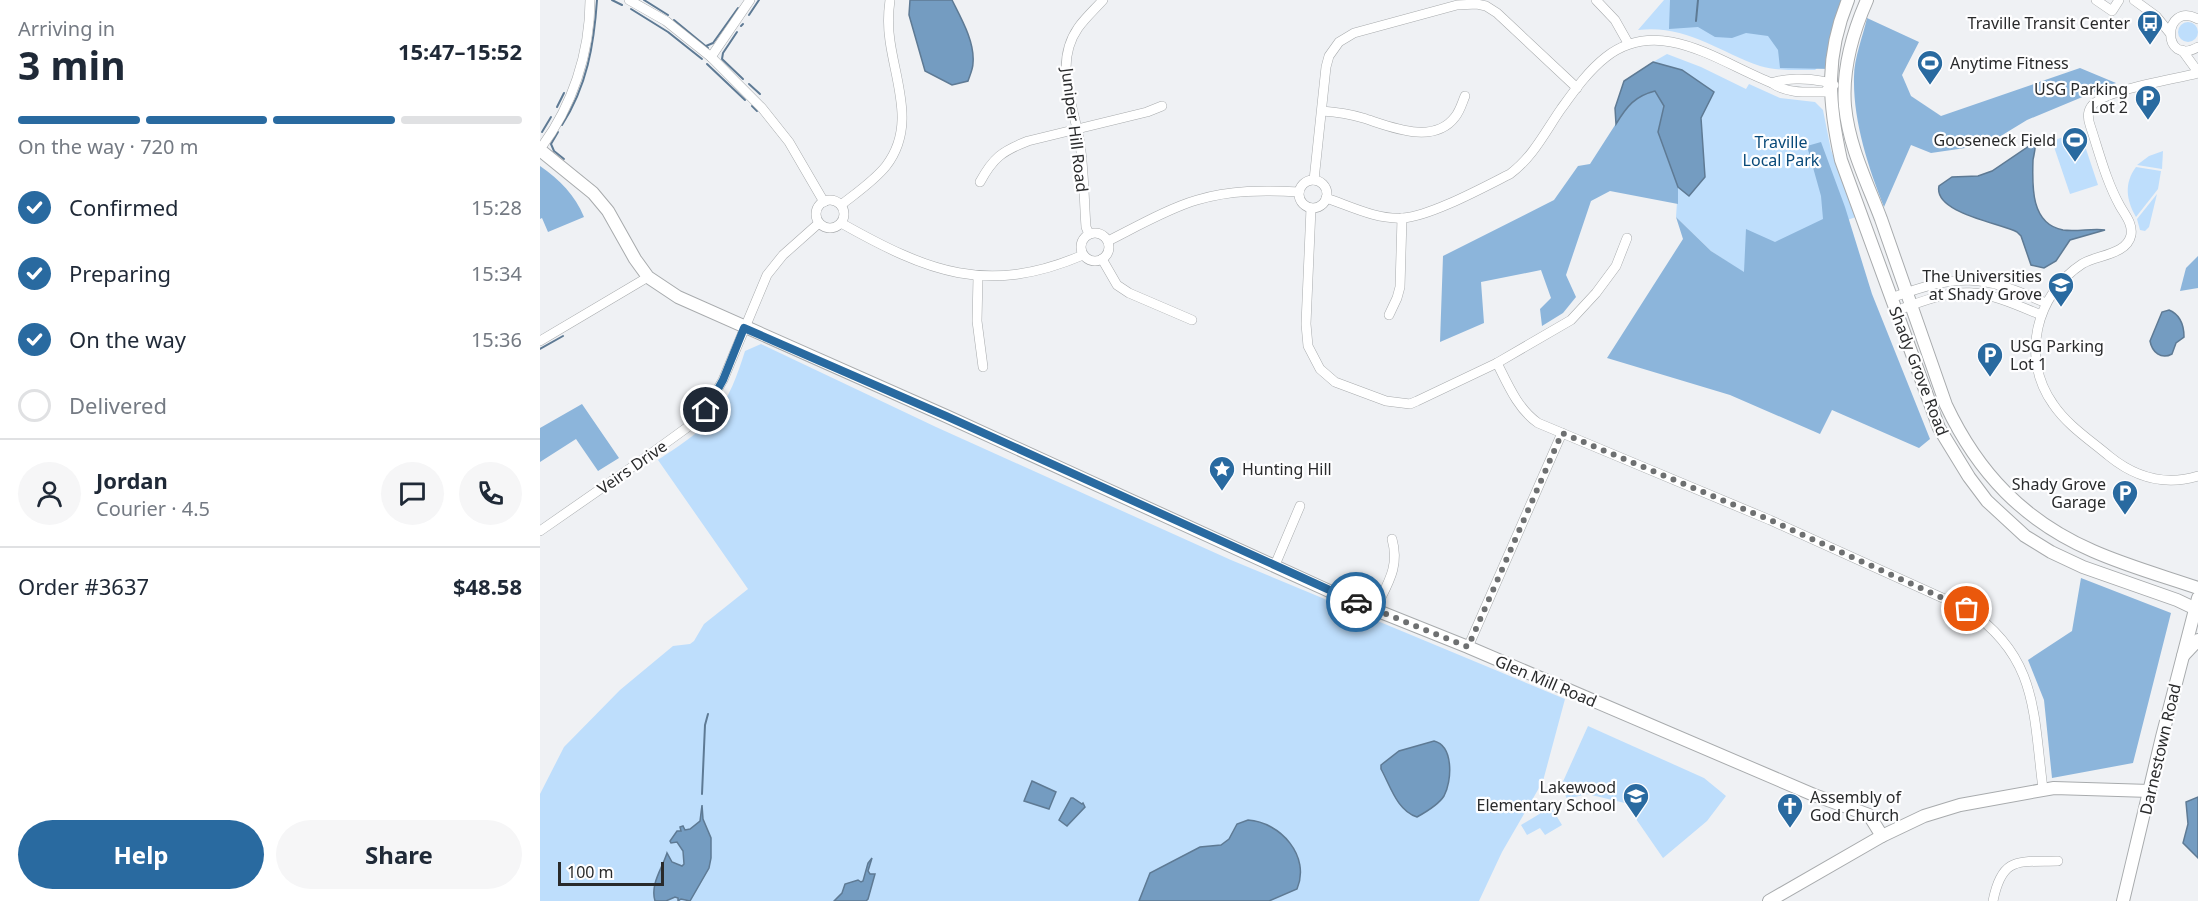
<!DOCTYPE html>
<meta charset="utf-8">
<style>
:root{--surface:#fff;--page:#f6f6f7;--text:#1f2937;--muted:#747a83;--line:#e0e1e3;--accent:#296aa0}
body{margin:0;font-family:"Noto Sans",sans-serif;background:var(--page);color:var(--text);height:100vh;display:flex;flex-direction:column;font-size:22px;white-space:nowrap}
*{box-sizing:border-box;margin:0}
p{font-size:20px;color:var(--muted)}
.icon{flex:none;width:33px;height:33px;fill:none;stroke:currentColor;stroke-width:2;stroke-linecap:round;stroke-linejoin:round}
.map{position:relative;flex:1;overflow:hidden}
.drawer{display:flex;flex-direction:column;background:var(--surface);width:540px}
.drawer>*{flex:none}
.scale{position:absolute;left:18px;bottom:15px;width:106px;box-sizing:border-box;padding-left:6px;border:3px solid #292a2b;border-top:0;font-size:16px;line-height:21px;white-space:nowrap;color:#292a2b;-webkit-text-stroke:4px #fefeff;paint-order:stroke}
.pin{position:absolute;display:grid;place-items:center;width:51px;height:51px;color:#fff;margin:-26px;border:3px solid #fff;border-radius:50%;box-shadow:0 2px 6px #0007}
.courier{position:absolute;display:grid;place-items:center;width:60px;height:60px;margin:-30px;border:4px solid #296aa0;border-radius:50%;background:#fff;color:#222;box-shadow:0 2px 8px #0007}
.overview em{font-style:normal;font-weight:700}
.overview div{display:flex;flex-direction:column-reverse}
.overview{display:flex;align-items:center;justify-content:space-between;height:102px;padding:0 18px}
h1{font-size:39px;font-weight:700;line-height:45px}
.bar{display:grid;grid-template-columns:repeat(4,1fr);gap:9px 6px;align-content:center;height:72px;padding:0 18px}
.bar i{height:8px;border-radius:4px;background:var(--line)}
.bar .active{background:var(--accent)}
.bar p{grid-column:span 4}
.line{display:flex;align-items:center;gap:15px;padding:0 18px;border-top:2px solid var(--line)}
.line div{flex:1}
.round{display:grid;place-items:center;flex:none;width:63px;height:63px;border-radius:32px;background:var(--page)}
ol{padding:0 18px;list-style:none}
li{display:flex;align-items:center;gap:18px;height:66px}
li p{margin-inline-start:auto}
li .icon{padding:6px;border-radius:50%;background:var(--accent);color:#fff;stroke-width:4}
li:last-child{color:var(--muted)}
li i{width:33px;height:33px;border:3px solid var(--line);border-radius:50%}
.primary-button{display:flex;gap:12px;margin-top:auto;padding:12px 18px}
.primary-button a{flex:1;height:69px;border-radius:36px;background:var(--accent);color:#fff;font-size:24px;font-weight:700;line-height:69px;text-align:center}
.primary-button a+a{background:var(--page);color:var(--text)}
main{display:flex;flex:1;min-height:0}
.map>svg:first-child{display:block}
</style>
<main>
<section class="drawer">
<div class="overview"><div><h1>3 min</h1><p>Arriving in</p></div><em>15:47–15:52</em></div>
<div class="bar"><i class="active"></i><i class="active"></i><i class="active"></i><i></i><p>On the way · 720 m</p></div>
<ol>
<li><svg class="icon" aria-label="check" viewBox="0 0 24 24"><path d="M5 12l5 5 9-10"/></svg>Confirmed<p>15:28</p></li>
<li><svg class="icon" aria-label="check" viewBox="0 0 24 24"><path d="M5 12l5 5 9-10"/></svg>Preparing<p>15:34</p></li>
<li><svg class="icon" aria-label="check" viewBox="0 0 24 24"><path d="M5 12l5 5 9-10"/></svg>On the way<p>15:36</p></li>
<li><i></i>Delivered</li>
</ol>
<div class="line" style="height:108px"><a class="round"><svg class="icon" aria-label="person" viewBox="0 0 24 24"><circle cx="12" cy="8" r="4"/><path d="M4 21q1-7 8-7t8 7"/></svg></a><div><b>Jordan</b><p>Courier · 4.5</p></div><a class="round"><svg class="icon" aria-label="chat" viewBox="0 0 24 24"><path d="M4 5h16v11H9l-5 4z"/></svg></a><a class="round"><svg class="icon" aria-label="phone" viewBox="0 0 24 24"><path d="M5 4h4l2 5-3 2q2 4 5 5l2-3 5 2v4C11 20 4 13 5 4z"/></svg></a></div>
<div class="line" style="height:78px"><div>Order #3637</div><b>$48.58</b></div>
<div class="primary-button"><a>Help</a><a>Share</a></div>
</section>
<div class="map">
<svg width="1658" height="901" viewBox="0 0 1658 901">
<rect width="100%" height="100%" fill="#eff1f4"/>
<g fill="#bedefc">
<path d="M1124,0H1299L1284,62L1275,70C1256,70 1237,71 1220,66C1178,51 1144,24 1098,30Z"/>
<circle cx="1648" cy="32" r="10"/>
<polygon points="1127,54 1161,67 1206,89 1209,84 1240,98 1275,102 1283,110 1291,150 1316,217 1214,252 1204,273 1171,251 1136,217 1138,187 1149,196 1165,177 1161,118 1173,92 1113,62"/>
<polygon points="1540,131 1558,185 1530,194 1512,141"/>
<polygon points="1623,151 1622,169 1597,165 1609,156"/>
<path d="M1596,167L1621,171L1618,189L1596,217C1586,200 1584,183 1596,167Z"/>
<polygon points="1617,194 1609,227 1605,231 1600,230 1597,219"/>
<path d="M221,344L396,427L691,560L1025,699L1003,781L962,852L939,901H0V794L24,747L80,690L133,646L150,644L154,641L164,624L208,589L118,460C137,447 158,434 173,417C189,400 198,373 205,351Z"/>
<polygon points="1048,726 1164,778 1186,796 1167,821 1123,858 1085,803 1047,794 1027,799 1021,786"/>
<polygon points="1011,807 1022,825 1005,835 1000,828 987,835 981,825"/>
</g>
<g fill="#8cb5db">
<polygon points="1130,0 1308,0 1291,69 1240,68 1238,50 1228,36 1206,33 1192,38 1175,37 1158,27 1129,29"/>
<path d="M1327,18L1379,42L1362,75L1371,96L1401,116L1540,68L1576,83L1487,120L1446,145L1391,153L1371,145L1344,207C1328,166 1313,121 1314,77C1314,58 1323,36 1327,18Z"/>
<polygon points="1115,90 1124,106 1118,132 1138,187 1138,204 1070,191 1051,201 1026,275 1036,297 1023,313 1002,326 1000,309 1011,298 1001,270 941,282 944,323 900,342 903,256 1014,200 1038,166 1050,164 1086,108 1100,95"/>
<polygon points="1281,142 1305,207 1332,294 1390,439 1379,448 1292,410 1280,434 1190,395 1067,358 1143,239 1136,217 1171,251 1204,272 1206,229 1235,242 1283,219 1281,196 1267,146"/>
<path d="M0,166C20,180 35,195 44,217L8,232L2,218L0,219Z"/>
<polygon points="1658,256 1658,288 1640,291 1646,268"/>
<polygon points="42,404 79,458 58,471 36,439 0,462 0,428"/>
<polygon points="1541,578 1631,613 1593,763 1512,778 1504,700 1488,660 1532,631"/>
</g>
<g fill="#749cc1" stroke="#5e7a94" stroke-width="1.5">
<path d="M370,0H412C421,18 435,42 433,63C433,69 430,75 428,81L412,85L385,71L369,15Z"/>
<path d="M1113,62L1142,70L1174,92L1161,118L1165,177L1149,196L1138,187L1118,132L1124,106L1115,91C1095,96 1087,106 1076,124L1075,108L1084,81Z"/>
<path d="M1495,142C1496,148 1494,154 1493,160C1492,187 1491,224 1523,230C1537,232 1553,228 1565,230L1530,240L1516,261L1504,268L1491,265L1481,236L1477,232C1460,223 1393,213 1399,186L1412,177L1438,176L1452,171Z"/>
<path d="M1629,310C1641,315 1644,325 1644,337L1636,343L1632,354C1621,360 1612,352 1610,341L1622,312Z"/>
<path d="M894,741C914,746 912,781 904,796C899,804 886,812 877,817C857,811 850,785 841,769V765L859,751Z"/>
<polygon points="492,781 516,792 509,809 484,801"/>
<polygon points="1658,797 1658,858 1643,843 1648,824 1646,802"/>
<polygon points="531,798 533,798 542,804 543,803 545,807 527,826 519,820"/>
<path d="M162,805L163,819L171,838V858L169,868L150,901L141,899L138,901V898L135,897L126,901H115C110,884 122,869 127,853L132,862L142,866L144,864L143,851L137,842L131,843L130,841L137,831H141L140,827L143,826L145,830L150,829L160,821Z"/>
<path d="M708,820C740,822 771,856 757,889L729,901H599L610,873L660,847L681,845L689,839L697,824Z"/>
<polygon points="332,858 328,871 330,874 335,874 328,899 326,901 294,901 302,893 305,884 318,880 321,882 323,881 328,863"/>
</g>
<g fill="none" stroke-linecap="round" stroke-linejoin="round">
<g stroke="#5e7a94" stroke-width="2">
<polyline points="72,0 82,5"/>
<polyline points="104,0 128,15"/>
<polyline points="91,9 128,32 162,59"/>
<polyline points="209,15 219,0"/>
<polyline points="134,20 168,48"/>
<polyline points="1156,21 1158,0"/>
<polyline points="201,26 203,24"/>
<polyline points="197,32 183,53 182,59 203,79"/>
<polyline points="166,46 173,43 198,8"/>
<polyline points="167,64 205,100"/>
<polyline points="209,84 220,94"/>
<polyline points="212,106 217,111"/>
<polyline points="17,107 24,93"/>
<path d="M22,125C47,86 54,45 57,0"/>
<polyline points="2,132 11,117"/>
<polyline points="18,132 11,144 14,151 24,159"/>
<polyline points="0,349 23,336"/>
<polyline points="162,794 165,725 168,714"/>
</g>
<g stroke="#a8abad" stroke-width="10">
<g id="minor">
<polyline points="89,0 126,21 171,57 222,108 249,142 284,202"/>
<polyline points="1056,0 1075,20 1088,43"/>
<polyline points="1556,0 1572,11 1579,0"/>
<polyline points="1594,0 1616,16 1629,32"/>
<path d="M1658,19C1622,0 1621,68 1658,47"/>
<polyline points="1642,50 1658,72"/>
<polyline points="171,57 210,0"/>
<path d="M1658,73C1637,79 1561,90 1551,107C1547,113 1548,119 1550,125C1559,152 1566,181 1580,206C1585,215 1593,224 1591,235C1587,255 1556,255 1542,264C1496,294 1480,358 1513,404C1527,425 1550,440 1569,456C1596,478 1625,486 1658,476"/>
<path d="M1232,83C1245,78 1267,78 1281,81C1286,81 1288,85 1294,85"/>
<path d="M782,111C795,112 810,114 823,118C849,126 893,146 915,117C920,111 922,103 925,96"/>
<path d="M0,149C32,107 50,53 50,0"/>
<circle cx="773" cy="194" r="14"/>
<polyline points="774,180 786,67 789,56 799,42 814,33 917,5 937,4 946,6 957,13 1037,88"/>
<path d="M440,182C453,158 462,151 488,141L607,112L622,106"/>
<path d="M786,198C810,206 837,220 863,218C891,216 944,187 970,174C993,157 1005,132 1021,109C1034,91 1048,71 1066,57C1120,15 1180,63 1232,83C1247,94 1268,92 1285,92L1290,85"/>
<circle cx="290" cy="214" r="14"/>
<path d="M301,205C316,193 334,181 346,166C376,127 356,84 350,41C348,28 348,14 350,0"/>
<polyline points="771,208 766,324 768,346 780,369 795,382 846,401 870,404 877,401 957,363 1031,320 1056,293 1076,266 1087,238"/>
<path d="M301,223C388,272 447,296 543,255"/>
<circle cx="555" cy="247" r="14"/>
<path d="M549,234L546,227C544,199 544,171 540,144C534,105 513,64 538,28C545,18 555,9 563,0"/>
<path d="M568,241C594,228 629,208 657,200C690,190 724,190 759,192"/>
<polyline points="562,259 577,285 589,293 652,320"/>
<polyline points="438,277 437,321 443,367"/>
<path d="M1351,298C1420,273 1440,274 1506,303"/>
<path d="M1356,311C1423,285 1436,287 1501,315"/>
<polyline points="849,315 857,298 860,287 862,218"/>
<polyline points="0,341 108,277"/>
<path d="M957,363C968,385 978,409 998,423L1230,520L1427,609C1498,657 1493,712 1503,789"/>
<polyline points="0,531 105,458 156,421 166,409 183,380 227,275 243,255 279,223"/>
<polyline points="735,565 760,506"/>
<path d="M835,610C847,584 860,568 852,539"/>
<polyline points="928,647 1022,433"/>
<path d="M1453,901C1462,856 1478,862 1518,861"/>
</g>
</g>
<g stroke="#a8abad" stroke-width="14">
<g id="major">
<path d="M1308,0C1285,56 1288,102 1301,160L1399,428L1429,477L1447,501L1485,536L1511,552L1543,567L1637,600L1658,610"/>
<path d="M1327,0C1312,34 1302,69 1305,106C1309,147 1327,182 1341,219C1363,281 1384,343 1406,405C1438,473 1484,521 1553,551C1587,566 1623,576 1658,588"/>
<polyline points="0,150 53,193 68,211 95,259 108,277 138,297 406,416 798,595 928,647 1274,795 1329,815 1342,836"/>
<polyline points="1643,656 1658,640"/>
<polyline points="1229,901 1342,836 1384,816 1420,805 1514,788 1610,791"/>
<polyline points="1583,901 1622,737 1658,598"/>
</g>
</g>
<use href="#minor" stroke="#fff" stroke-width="9"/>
<use href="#major" stroke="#fff" stroke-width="12"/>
</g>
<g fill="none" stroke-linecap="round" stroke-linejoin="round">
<polyline stroke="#6e7071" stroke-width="6" stroke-dasharray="0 10.8" points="816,602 928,647 1022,433 1230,520 1427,609"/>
<polyline stroke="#296aa0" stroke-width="8" points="166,410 183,380 204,328 406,416 816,602"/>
</g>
<defs>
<g id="bus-pin" transform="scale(1.35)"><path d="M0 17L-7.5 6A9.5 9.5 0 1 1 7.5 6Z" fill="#296aa0" stroke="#fefeff"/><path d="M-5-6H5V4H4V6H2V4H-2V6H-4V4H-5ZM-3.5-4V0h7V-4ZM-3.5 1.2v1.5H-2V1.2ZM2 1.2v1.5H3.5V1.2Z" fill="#fff"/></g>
<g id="stadium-pin" transform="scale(1.35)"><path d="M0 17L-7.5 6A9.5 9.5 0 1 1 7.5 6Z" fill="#296aa0" stroke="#fefeff"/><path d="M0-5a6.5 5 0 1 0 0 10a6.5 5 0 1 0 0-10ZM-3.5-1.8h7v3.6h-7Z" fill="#fff"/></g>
<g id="parking-pin" transform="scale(1.35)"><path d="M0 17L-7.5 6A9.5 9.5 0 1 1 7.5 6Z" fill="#296aa0" stroke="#fefeff"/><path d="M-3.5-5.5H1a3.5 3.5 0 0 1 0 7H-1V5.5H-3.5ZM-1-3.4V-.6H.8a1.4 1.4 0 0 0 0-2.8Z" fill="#fff"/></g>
<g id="university-pin" transform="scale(1.35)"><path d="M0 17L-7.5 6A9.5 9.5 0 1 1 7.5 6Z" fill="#296aa0" stroke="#fefeff"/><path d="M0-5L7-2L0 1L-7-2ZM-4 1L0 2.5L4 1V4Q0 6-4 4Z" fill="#fff"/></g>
<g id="sight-pin" transform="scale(1.35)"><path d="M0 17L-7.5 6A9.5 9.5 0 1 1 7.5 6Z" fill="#296aa0" stroke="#fefeff"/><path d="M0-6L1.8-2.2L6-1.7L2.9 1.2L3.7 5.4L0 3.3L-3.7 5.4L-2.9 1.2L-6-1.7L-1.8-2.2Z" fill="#fff"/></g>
<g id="school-pin" transform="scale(1.35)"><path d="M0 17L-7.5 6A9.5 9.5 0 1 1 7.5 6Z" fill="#296aa0" stroke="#fefeff"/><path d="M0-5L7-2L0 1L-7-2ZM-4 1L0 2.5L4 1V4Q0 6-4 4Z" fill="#fff"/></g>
<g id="church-pin" transform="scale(1.35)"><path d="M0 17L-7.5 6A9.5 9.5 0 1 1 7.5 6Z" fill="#296aa0" stroke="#fefeff"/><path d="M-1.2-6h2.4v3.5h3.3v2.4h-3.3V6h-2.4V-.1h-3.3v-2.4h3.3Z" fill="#fff"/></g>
</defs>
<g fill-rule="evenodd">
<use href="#bus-pin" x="1610" y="23"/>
<use href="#stadium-pin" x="1390" y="63"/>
<use href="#parking-pin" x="1608" y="98"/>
<use href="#stadium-pin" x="1535" y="140"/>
<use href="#university-pin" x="1521" y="285"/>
<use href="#parking-pin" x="1450" y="355"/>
<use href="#sight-pin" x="682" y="469"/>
<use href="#parking-pin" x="1585" y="493"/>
<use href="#school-pin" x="1096" y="796"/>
<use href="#church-pin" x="1250" y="806"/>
</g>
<g text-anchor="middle" stroke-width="4.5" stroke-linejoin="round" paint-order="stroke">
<g font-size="16" fill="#292a2b" stroke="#fefeff" text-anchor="end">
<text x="1590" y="29">Traville Transit Center</text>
<text x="1410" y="69" text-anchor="start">Anytime Fitness</text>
<text x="1588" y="95">USG Parking<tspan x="1588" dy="18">Lot 2</tspan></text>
<text x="1516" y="146">Gooseneck Field</text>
<text x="1502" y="282">The Universities<tspan x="1502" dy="18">at Shady Grove</tspan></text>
<text x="1470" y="352" text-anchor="start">USG Parking<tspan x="1470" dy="18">Lot 1</tspan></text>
<text x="702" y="475" text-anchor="start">Hunting Hill</text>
<text x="1566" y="490">Shady Grove<tspan x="1566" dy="18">Garage</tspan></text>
<text x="1076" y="793">Lakewood<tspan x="1076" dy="18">Elementary School</tspan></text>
<text x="1270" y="803" text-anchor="start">Assembly of<tspan x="1270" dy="18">God Church</tspan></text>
</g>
<g font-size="16" fill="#292a2b" stroke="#fefeff">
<text transform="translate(535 130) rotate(83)" y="6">Juniper Hill Road</text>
<text transform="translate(1379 371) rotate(69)" y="6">Shady Grove Road</text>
<text transform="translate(92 467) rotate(-35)" y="6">Veirs Drive</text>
<text transform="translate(1006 681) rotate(23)" y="6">Glen Mill Road</text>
<text transform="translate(1620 749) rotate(-77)" y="6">Darnestown Road</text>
</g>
<g font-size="16" fill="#084979" stroke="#fefeff">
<text x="1241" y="148">Traville<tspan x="1241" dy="18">Local Park</tspan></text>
</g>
</g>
</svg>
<div class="scale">100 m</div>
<div class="pin" style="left:1427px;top:609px;background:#ea580c"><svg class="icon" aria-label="bag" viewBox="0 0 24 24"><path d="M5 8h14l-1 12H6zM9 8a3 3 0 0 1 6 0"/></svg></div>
<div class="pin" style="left:166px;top:410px;background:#1f2937"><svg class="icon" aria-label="home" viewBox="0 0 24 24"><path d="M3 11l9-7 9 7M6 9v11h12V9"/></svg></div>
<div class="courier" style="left:816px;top:602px"><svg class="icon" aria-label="car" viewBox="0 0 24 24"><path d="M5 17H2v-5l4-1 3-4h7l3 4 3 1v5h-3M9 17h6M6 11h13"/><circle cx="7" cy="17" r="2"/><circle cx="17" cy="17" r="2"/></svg></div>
</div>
</main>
